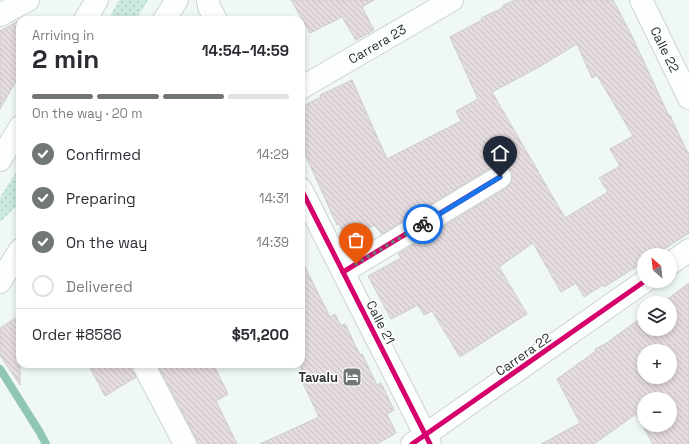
<!DOCTYPE html>
<meta charset="utf-8">
<style>
:root{--surface:#fff;--page:#f7f7f7;--text:#2b2b33;--muted:#7c7c81;--line:#e1e1e2;--accent:#707775}
body{margin:0;font-family:"Space Grotesk",sans-serif;background:var(--page);color:var(--text);height:100vh;display:flex;flex-direction:column;font-size:15px;white-space:nowrap}
*{box-sizing:border-box;margin:0}
p{font-size:13px;color:var(--muted)}
.icon{flex:none;width:22px;height:22px;fill:none;stroke:currentColor;stroke-width:2;stroke-linecap:round;stroke-linejoin:round}
.map{position:relative;flex:1;overflow:hidden}
.panel{position:absolute;left:16px;top:16px;width:289px;height:352px;display:flex;flex-direction:column;background:var(--surface);border-radius:12px;box-shadow:0 2px 6px #0003}
.panel>*{flex:none}
.needle{width:26px;rotate:332deg}
.buttons{position:absolute;left:637px;top:248px;display:grid;gap:8px}
.buttons a{display:grid;place-items:center;width:40px;height:40px;border-radius:50%;background:var(--surface);box-shadow:0 2px 6px #0003;font-size:20px}
.pin{position:absolute;display:grid;place-items:center;width:34px;height:34px;color:#fff;margin:-41px -17px;border-radius:50% 50% 50% 0;rotate:-45deg;box-shadow:0 0 4px #0007}
.pin .icon{rotate:45deg}
.courier{position:absolute;display:grid;place-items:center;width:40px;height:40px;margin:-20px;border:3px solid #1a73e8;border-radius:50%;background:#fff;color:#222;box-shadow:0 1px 5px #0007}
.overview em{font-style:normal;font-weight:600}
.overview div{display:flex;flex-direction:column-reverse}
.overview{display:flex;align-items:center;justify-content:space-between;height:68px;padding:0 16px}
h1{font-size:26px;font-weight:600;line-height:30px}
.bar{display:grid;grid-template-columns:repeat(4,1fr);gap:6px 4px;align-content:center;height:48px;padding:0 16px}
.bar i{height:5px;border-radius:3px;background:var(--line)}
.bar .selected{background:var(--accent)}
.bar p{grid-column:span 4}
.line{display:flex;align-items:center;gap:10px;padding:0 16px;border-top:1px solid var(--line)}
.line div{flex:1}
ol{padding:0 16px;list-style:none}
li{display:flex;align-items:center;gap:12px;height:44px}
li p{margin-inline-start:auto}
li .icon{padding:4px;border-radius:50%;background:var(--accent);color:#fff;stroke-width:4}
li:last-child{color:var(--muted)}
li i{width:22px;height:22px;border:2px solid var(--line);border-radius:50%}
.map>svg:first-child{display:block}
</style>
<div class="map">
<svg width="689" height="444" viewBox="0 0 689 444">
<defs>
<pattern id="grass-dots" width="8" height="8" patternUnits="userSpaceOnUse"><rect width="8" height="8" fill="#cdeae0"/><path d="M2 2h.1M6 6h.1" fill="none" stroke="#b0c9c0" stroke-width="1.8" stroke-linecap="round"/></pattern>
<pattern id="building-back-hatch" width="6" height="6" patternUnits="userSpaceOnUse"><rect width="6" height="6" fill="#e5dce0"/><path d="M-1 5l2 2M0 0l6 6M5-1l2 2" fill="none" stroke="#c5bdc0"/></pattern>
</defs>
<rect width="100%" height="100%" fill="#eff8f5"/>
<g fill="url(#grass-dots)">
<polygon points="119,0 148,0 136,20 108,20"/>
<polygon points="20,166 20,203 0,222 0,200 1,196"/>
</g>
<g fill="none" stroke-linecap="round" stroke-linejoin="round">
<polyline stroke="#8fc6b5" stroke-width="8" points="0,369 39,431 46,444"/>
</g>
<g fill="url(#building-back-hatch)" stroke="#cccdcc" fill-rule="evenodd">
<polygon points="291,0 374,0 362,7 374,30 356,40 342,17 310,33"/>
<path d="M515,0H613L629,30L669,116L670,115L680,137L689,155V233L655,255H644V262L604,287L603,285L584,297L576,283L561,292L533,243L499,267L527,314L460,357L432,311L424,315L418,305L391,319L368,276L401,258L398,254L506,188L511,183L512,177L510,170L506,166L500,165L494,166L382,234L374,225L347,240L339,224L337,225L301,145V107L321,97L320,95L352,80L387,159L461,121L456,111L478,99L450,37L482,20L481,18L503,8L502,6ZM577,44L592,78L597,75L633,136L610,149L620,166L599,178L608,192L565,218L492,92L539,67Z"/>
<polygon points="20,20 20,74 0,109 0,31"/>
<polygon points="301,259 330,317 335,314 341,326 345,324 360,355 362,354 377,385 381,383 394,410 387,414 396,433 377,444 260,444 319,417 301,379"/>
<path d="M689,283V444H653L636,414L594,444H541L580,423L557,379L596,351L595,349L605,344L644,316V329H670V303H662ZM644,351H670V377H644ZM644,399H670V425H644Z"/>
<polygon points="20,315 20,385 0,355 0,328"/>
<polygon points="88,364 131,364 136,377 105,396"/>
<polygon points="157,364 213,364 228,394 216,401 237,444 199,444"/>
</g>
<g fill="none" stroke-linecap="round" stroke-linejoin="round">
<g stroke="#ccd4d1" stroke-width="24">
<g id="street">
<polyline points="208,0 209,7 216,20"/>
<path id="s1" d="M641,0L689,98"/>
<polyline points="0,15 28,0"/>
<path id="s2" d="M301,88L452,0"/>
<polyline points="301,189 430,444"/>
<polyline points="670,264 689,250"/>
<polyline points="343,272 500,177"/>
<polyline points="143,364 185,444"/>
<polyline points="412,444 645,281"/>
</g>
</g>
<g stroke="#ccd4d1" stroke-width="24">
<g id="highway">
<polyline points="85,20 97,0"/>
<polyline points="164,20 177,0"/>
<polyline points="0,160 20,127"/>
<polyline points="0,282 20,250"/>
</g>
</g>
<use href="#street" stroke="#fdfefe" stroke-width="22"/>
<use href="#highway" stroke="#fdfefe" stroke-width="22"/>
<g stroke="#fff" stroke-width="8">
<g id="cycleway">
<polyline points="301,189 430,444"/>
<polyline points="343,272 500,177"/>
<polyline points="412,444 645,281"/>
</g>
</g>
<use href="#cycleway" stroke="#d6006c" stroke-width="5"/>
</g>
<g fill="none" stroke-linecap="round" stroke-linejoin="round">
<polyline stroke="#707775" stroke-width="4" stroke-dasharray="0 7.2" points="356,264 423,224"/>
<polyline stroke="#1a73e8" stroke-width="5" points="423,224 500,177"/>
</g>
<defs>
<g id="hotel-square" transform="scale(1)"><rect x="-9" y="-9" width="18" height="18" rx="4" fill="#707775" stroke="#fff"/><path d="M-6-4.5h1.5V1H6V5H4.5V3h-9V5H-6ZM-4 0a1.8 1.8 0 1 1 3.6 0ZM.5 0V-2.5h3Q6-2.5 6 0Z" fill="#fff"/></g>
</defs>
<g fill-rule="evenodd">
<use href="#hotel-square" x="352" y="377"/>
</g>
<g text-anchor="middle" stroke-width="3" stroke-linejoin="round" paint-order="stroke">
<g font-size="13" fill="#2b3230" stroke="#fff">
<text dy="5" stroke="none"><textPath href="#s2" startOffset="88">Carrera 23</textPath></text>
<text dy="5" stroke="none"><textPath href="#s1" startOffset="55">Calle 22</textPath></text>
<text transform="translate(381 322) rotate(63)" y="5">Calle 21</text>
<text transform="translate(523 354) rotate(-35)" y="5">Carrera 22</text>
</g>
<g font-size="13" font-weight="bold" fill="#2b3230" stroke="#fff" text-anchor="end">
<text x="338" y="382">Tavalu</text>
</g>
</g>
</svg>
<div class="buttons">
<a><svg class="needle" viewBox="-14 -14 28 28"><path d="M0-13l5 13h-10z" fill="#e53935"/><path d="M0 13l5-13h-10z" fill="#7c7c81"/></svg></a>
<a><svg class="icon" aria-label="layers" viewBox="0 0 24 24"><path d="M12 4l9 5-9 5-9-5zM3 14l9 5 9-5"/></svg></a>
<a>+</a>
<a>−</a>
</div>
<div class="pin" style="left:356px;top:264px;background:#ea580c"><svg class="icon" aria-label="bag" viewBox="0 0 24 24"><path d="M5 8h14l-1 12H6zM9 8a3 3 0 0 1 6 0"/></svg></div>
<div class="pin" style="left:500px;top:177px;background:#1f2937"><svg class="icon" aria-label="home" viewBox="0 0 24 24"><path d="M3 11l9-7 9 7M6 9v11h12V9"/></svg></div>
<div class="courier" style="left:423px;top:224px"><svg class="icon" aria-label="bike" viewBox="0 0 24 24"><circle cx="6" cy="16" r="4"/><circle cx="18" cy="16" r="4"/><path d="M6 16l4-8h5l3 8M10 8l3 8H6M13 5h3"/></svg></div>
<section class="panel">
<div class="overview"><div><h1>2 min</h1><p>Arriving in</p></div><em>14:54–14:59</em></div>
<div class="bar"><i class="selected"></i><i class="selected"></i><i class="selected"></i><i></i><p>On the way · 20 m</p></div>
<ol>
<li><svg class="icon" aria-label="check" viewBox="0 0 24 24"><path d="M5 12l5 5 9-10"/></svg>Confirmed<p>14:29</p></li>
<li><svg class="icon" aria-label="check" viewBox="0 0 24 24"><path d="M5 12l5 5 9-10"/></svg>Preparing<p>14:31</p></li>
<li><svg class="icon" aria-label="check" viewBox="0 0 24 24"><path d="M5 12l5 5 9-10"/></svg>On the way<p>14:39</p></li>
<li><i></i>Delivered</li>
</ol>
<div class="line" style="height:52px"><div>Order #8586</div><b>$51,200</b></div>
</section>
</div>
